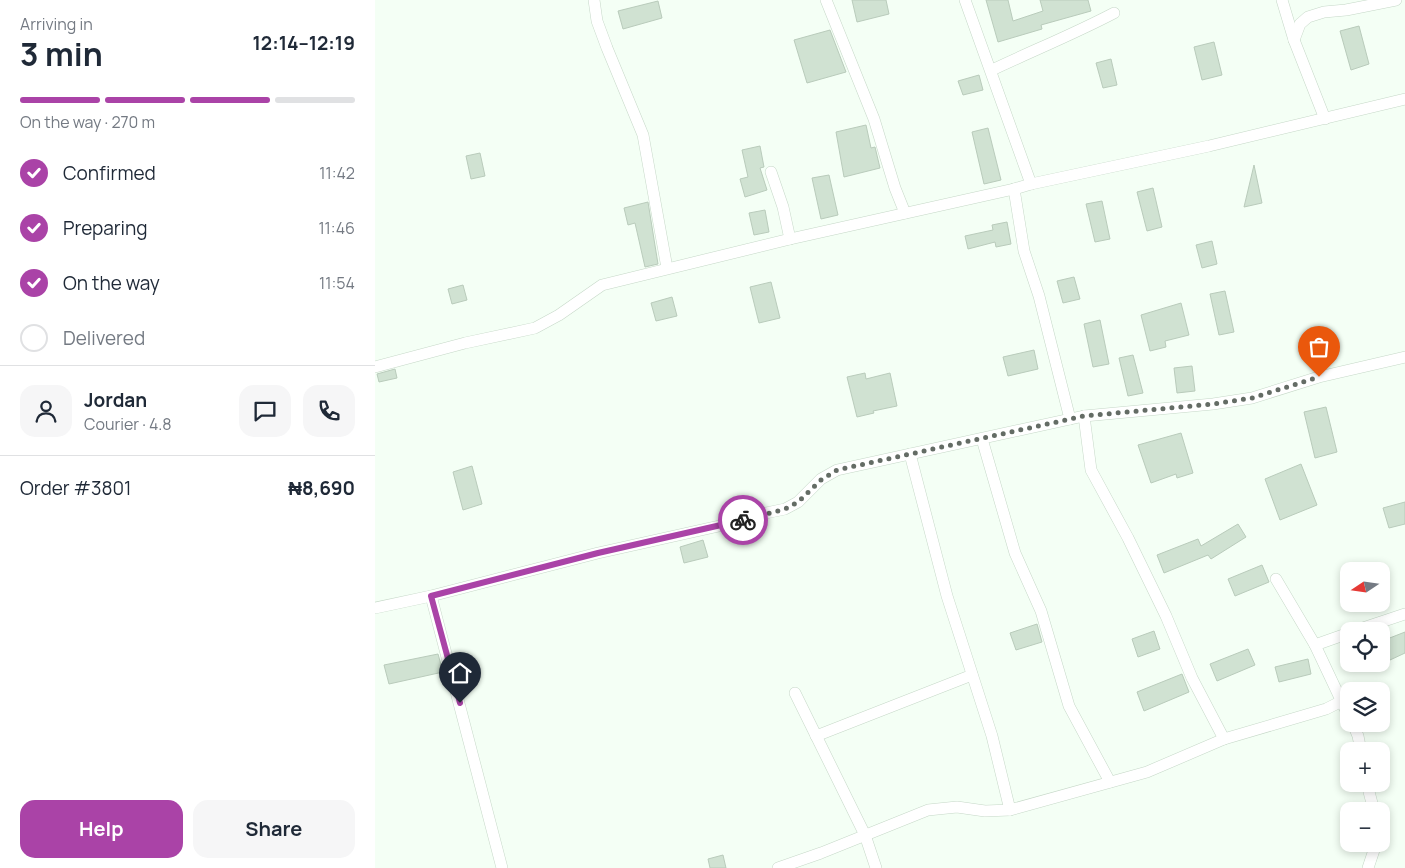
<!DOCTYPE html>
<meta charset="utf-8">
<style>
:root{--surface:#fff;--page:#f6f6f7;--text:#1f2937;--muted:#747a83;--line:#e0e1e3;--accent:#aa43a7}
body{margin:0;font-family:Manrope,sans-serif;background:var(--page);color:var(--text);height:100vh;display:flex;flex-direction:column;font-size:19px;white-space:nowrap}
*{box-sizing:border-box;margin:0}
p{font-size:16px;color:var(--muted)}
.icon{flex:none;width:28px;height:28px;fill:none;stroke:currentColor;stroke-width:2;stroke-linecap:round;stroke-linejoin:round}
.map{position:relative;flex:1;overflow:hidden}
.details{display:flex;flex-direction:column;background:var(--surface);width:375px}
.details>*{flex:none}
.needle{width:32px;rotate:257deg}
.controls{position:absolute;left:965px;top:562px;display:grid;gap:10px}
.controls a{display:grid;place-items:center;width:50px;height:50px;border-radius:10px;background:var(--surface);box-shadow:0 2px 8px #0003;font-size:25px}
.pin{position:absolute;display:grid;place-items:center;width:42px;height:42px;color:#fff;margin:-51px -21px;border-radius:50% 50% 50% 0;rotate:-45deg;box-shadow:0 0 5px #0007}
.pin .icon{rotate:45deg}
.courier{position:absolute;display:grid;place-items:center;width:50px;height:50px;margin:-25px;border:4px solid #aa43a7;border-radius:50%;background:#fff;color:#222;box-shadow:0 1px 6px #0007}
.head em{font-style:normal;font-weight:700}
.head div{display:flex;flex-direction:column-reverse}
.head{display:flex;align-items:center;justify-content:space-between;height:85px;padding:0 20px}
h1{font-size:32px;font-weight:700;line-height:38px}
.bar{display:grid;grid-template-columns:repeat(4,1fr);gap:8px 5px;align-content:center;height:60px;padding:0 20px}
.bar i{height:6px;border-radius:4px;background:var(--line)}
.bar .selected{background:var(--accent)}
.bar p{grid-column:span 4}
.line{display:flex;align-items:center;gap:12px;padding:0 20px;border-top:1px solid var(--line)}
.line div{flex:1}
.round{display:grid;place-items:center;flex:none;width:52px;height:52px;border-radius:15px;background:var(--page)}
ol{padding:0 20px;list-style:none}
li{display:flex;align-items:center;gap:15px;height:55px}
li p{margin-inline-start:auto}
li .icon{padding:5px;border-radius:50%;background:var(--accent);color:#fff;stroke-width:4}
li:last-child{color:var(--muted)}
li i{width:28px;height:28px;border:2px solid var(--line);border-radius:50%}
.action{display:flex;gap:10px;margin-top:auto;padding:10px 20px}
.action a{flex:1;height:58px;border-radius:15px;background:var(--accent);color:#fff;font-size:20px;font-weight:700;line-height:58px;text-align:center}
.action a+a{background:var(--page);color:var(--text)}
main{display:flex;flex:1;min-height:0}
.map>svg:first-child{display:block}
</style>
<main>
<section class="details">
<div class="head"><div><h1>3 min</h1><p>Arriving in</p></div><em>12:14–12:19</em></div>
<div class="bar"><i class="selected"></i><i class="selected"></i><i class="selected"></i><i></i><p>On the way · 270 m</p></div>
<ol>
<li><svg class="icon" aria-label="check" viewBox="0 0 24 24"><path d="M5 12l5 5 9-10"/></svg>Confirmed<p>11:42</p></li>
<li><svg class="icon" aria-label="check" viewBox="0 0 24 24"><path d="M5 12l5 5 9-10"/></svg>Preparing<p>11:46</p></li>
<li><svg class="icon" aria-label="check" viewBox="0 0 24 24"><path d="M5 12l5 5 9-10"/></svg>On the way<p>11:54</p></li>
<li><i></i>Delivered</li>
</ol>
<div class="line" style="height:90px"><a class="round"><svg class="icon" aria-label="person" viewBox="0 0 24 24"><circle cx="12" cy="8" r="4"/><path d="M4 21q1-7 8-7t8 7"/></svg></a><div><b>Jordan</b><p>Courier · 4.8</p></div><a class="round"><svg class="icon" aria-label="chat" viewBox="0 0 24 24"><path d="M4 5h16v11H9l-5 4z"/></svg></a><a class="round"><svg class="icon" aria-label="phone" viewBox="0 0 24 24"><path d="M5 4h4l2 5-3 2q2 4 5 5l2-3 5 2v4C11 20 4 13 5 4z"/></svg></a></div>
<div class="line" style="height:65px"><div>Order #3801</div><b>₦8,690</b></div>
<div class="action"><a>Help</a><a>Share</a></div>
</section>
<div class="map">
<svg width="1030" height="868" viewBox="0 0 1030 868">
<rect width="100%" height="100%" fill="#f4fff5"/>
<g fill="#d0e2d2" stroke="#b9cbbb">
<polygon points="477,0 511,0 514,14 482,22"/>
<polygon points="611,0 633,0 638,21 668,11 665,0 713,0 716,11 666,25 667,29 623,42"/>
<polygon points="283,1 287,18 248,29 243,11"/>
<polygon points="984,26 994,64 976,70 965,31"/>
<polygon points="455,30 471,72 432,83 419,40"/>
<polygon points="839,42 847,75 827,80 819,47"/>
<polygon points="736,59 742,85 728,88 721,63"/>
<polygon points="604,75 608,90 588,95 583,81"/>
<polygon points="491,125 496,148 500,147 505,168 469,177 461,132"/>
<polygon points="613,128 626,180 609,184 597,132"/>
<polygon points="385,146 389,167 385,168 392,190 370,197 365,179 373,177 367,150"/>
<polygon points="105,153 110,176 96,179 91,156"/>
<polygon points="879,165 887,203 869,207"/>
<polygon points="454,175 463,215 446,219 437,178"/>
<polygon points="778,188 787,227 772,231 762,192"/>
<polygon points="727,201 735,239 720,242 711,204"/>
<polygon points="273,202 283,264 270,267 260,223 253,225 249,208"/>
<polygon points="390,210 394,232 379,235 374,213"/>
<polygon points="632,222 636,244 621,247 620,242 593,249 590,236 618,230 617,225"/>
<polygon points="837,241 842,264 827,268 821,245"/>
<polygon points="699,277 705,299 688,303 682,281"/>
<polygon points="396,282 405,318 384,323 375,287"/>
<polygon points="88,285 92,300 77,304 73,289"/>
<polygon points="850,291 859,332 844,335 835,294"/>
<polygon points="297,297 302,316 281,321 276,303"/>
<polygon points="806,303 814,335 790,341 791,347 775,351 766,315"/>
<polygon points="725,320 734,364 718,367 709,324"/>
<polygon points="659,350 663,369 633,376 628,357"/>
<polygon points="758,355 768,393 753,396 744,358"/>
<polygon points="817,366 820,391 802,393 799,368"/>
<polygon points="20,369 22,378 4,382 2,374"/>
<polygon points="490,373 491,379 515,373 522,406 498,411 499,413 482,417 472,377"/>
<polygon points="951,407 962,452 940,458 929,412"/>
<polygon points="806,433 818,473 802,478 801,474 776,483 763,445"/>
<polygon points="926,464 942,505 905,520 890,479"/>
<polygon points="97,466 107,504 88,510 78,472"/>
<polygon points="1030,502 1030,524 1014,528 1008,508"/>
<polygon points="863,524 871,537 836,559 833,555 789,573 782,555 823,539 826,546"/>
<polygon points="328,540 333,557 309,563 305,547"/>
<polygon points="887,565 894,582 860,596 853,579"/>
<polygon points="662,624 667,642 641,650 635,633"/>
<polygon points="779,631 785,649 763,657 757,639"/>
<polygon points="1030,632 1030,653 1015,660 1007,641"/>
<polygon points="873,649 880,665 842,681 835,664"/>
<polygon points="63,654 68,672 14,684 9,665"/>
<polygon points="933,659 936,674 904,682 900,667"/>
<polygon points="807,674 814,692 769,711 762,692"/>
<polygon points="348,855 351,868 335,868 333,859"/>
</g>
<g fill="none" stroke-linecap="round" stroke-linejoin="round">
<g stroke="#c6d8c8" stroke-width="12">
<g id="minor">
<polyline points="219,0 222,21 232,48 268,135 292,268"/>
<polyline points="451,0 499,119 520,188 530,213"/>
<polyline points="590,0 656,184"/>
<polyline points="907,0 919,40 950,119"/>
<polyline points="919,40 925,24 933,17 949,12 971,10 1021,0"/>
<path d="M617,70C657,51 699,34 739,13"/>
<polyline points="396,172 408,207 415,239"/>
<polyline points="639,189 649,251 664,296 695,419"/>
<polyline points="0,367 90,343 160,328 184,315 227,285 415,239 639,189 656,184 834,146 1030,99"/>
<polyline points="709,416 716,470 753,538 791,616 817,678 849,739"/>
<polyline points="607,439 640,553 666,611 694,706 735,782"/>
<polyline points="535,454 572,596 617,736 635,810"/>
<polyline points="901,579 940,645 974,717"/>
<polyline points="56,596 127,868"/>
<polyline points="0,608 56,596 223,553 362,522 386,514 410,509 423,502 446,479 462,470 709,416 838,404 877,398 944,377 1030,357"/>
<polyline points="979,631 1030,614"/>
<polyline points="940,645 974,633"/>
<polyline points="420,693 490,835 501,868"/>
<polyline points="978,724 983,736 986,751"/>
<polyline points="441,736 597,675"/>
<polyline points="992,784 999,811"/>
<polyline points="403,868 446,853 553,810 582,807 610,811 635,810 772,772 849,739 951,709 965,702"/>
<polyline points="993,868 1001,844"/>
</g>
</g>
<use href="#minor" stroke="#fff" stroke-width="11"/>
</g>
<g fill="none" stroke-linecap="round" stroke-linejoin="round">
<polyline stroke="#646c65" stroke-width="5" stroke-dasharray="0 9" points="368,520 410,509 423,502 446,480 462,470 709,416 838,404 877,398 944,377"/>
<polyline stroke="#aa43a7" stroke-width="6" points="85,703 56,596 223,553 368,520"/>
</g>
</svg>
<div class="controls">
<a><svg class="needle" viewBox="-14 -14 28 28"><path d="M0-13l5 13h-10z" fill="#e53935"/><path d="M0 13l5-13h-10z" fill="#747a83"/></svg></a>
<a><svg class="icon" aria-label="locate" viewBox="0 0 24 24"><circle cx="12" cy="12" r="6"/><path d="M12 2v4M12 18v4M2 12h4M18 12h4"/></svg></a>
<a><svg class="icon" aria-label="layers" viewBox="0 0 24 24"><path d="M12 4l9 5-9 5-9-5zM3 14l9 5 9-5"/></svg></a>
<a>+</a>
<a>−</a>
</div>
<div class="pin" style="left:944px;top:377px;background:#ea580c"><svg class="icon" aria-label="bag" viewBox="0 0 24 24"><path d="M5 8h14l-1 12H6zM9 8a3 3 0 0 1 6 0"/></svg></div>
<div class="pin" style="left:85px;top:703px;background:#1f2937"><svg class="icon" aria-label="home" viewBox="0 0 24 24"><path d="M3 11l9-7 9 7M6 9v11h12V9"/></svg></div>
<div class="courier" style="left:368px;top:520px"><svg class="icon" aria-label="bike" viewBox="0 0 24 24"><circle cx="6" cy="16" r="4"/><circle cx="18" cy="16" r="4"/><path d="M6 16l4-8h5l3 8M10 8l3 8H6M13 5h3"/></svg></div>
</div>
</main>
